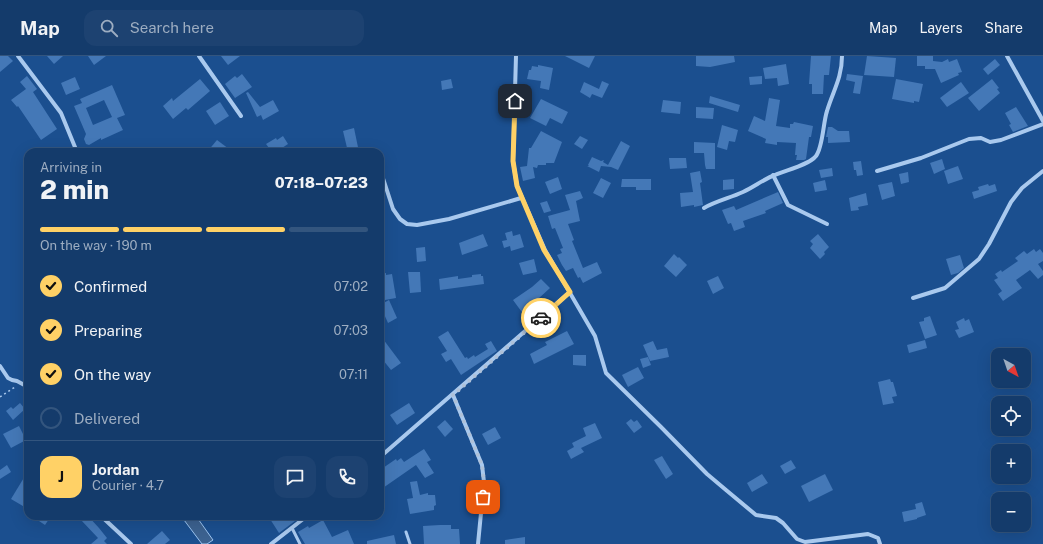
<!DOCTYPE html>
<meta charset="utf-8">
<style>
:root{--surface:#143b6b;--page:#1d4271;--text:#f1f3f6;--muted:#9dadc1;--line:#33557e;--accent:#ffd166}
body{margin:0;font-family:"Public Sans",sans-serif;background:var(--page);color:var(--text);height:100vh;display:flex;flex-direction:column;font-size:15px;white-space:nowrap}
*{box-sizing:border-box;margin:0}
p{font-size:13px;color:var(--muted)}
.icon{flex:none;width:22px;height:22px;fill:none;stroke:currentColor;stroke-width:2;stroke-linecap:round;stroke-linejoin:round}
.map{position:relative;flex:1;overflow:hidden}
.sheet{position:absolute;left:24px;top:92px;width:360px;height:372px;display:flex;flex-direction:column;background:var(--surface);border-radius:12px;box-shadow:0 4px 16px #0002,0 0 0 1px var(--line)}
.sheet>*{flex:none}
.needle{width:26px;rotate:140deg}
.fabs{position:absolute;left:991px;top:292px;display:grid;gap:8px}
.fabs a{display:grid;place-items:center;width:40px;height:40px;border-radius:8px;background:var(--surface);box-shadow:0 4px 16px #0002,0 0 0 1px var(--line);font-size:20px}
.pin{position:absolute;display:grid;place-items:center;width:34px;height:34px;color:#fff;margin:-17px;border-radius:8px;box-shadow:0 2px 6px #0006}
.courier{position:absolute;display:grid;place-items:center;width:40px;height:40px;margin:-20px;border:3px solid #ffd166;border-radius:50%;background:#fff;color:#222;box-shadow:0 1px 5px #0007}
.headline em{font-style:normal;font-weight:800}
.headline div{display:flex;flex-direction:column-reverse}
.headline{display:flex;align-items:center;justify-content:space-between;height:68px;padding:0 16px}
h1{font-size:26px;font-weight:800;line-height:30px}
.bar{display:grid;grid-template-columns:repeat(4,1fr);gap:6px 4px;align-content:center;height:48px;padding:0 16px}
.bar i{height:5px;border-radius:3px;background:var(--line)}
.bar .current{background:var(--accent)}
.bar p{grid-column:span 4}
.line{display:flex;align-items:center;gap:10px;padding:0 16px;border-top:1px solid var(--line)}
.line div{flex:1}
.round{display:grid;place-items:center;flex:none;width:42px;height:42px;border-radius:12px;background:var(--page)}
ol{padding:0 16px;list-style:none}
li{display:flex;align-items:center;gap:12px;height:44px}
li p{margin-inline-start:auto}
li .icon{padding:4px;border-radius:50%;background:var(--accent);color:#111;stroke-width:4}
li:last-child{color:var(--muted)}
li i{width:22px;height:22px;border:2px solid var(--line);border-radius:50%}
header{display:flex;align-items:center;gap:24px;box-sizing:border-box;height:56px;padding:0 20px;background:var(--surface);border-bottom:1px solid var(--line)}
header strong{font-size:19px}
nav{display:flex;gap:22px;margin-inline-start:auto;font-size:14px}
.search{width:280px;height:36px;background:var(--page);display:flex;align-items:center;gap:10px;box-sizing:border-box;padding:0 14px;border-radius:12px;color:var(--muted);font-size:15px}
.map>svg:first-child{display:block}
</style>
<header>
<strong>Map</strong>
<div class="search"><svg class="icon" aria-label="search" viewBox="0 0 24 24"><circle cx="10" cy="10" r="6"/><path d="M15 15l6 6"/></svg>Search here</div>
<nav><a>Map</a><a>Layers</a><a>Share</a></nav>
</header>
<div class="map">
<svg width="1043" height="488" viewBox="0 0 1043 488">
<rect width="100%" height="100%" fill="#1b4f8f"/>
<polygon fill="#3c6290" stroke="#9cc4f0" points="181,460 196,460 213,484 207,488 202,488"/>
<g fill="#4478b7" fill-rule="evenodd">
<polygon points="0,0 8,0 13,5 0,16"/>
<polygon points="47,0 63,0 54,8"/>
<polygon points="88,0 106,0 94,9"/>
<polygon points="221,0 240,0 228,9"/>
<polygon points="565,0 595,0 589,12"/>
<polygon points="696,0 734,0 735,6 710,11 696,10"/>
<polygon points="811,0 831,0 829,19 824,19 823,38 812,38 812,28 809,28"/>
<polygon points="867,0 896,2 894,21 864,19"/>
<polygon points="917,0 933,0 933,5 942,6 948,3 949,6 957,3 962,16 958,17 959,19 941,27 935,13 925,13 925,10 917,10"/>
<polygon points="995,3 1000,9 988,19 983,13"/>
<polygon points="786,8 789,28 778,30 777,22 765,23 763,12"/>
<polygon points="538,9 553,12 549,34 540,32 541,25 527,23 529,14 531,14 532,10 538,11"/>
<polygon points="242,18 252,31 235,42 225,28 235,20 237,22"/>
<polygon points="847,18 863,20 860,38 853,37 855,26 846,24"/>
<polygon points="27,20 37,33 33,36 57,73 41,84 18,50 17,51 11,44 26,33 20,26"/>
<polygon points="762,20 762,28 750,29 749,21"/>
<polygon points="75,21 80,33 66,39 61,27"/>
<polygon points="200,23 210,35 188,54 186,52 173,63 163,50 172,42 173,45"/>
<polygon points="451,23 453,32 442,34 441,25"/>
<polygon points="896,23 923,28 919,46 914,45 914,47 892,43"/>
<polygon points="992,23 999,32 997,33 1000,37 979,55 968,42"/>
<polygon points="602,25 609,28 602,42 592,38 590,42 580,36 584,26 599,33"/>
<polygon points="961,26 969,37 947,51 940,42"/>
<path d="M112,29L125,59L117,62L123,74L101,84V82L89,89L86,88L84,83L86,78L74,50L82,47L80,43ZM104,44L112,61L93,69L86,52Z"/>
<polygon points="248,36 260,51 273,44 279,55 263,64 261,59 257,61 246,37"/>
<polygon points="710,40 740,49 738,56 709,47"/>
<polygon points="769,42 780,44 776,70 790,72 790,68 793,68 794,66 813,70 811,81 809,81 806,103 804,104 796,104 797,99 795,99 796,87 777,86 777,89 765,87 766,83 748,75 754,60 765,65"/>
<polygon points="541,43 568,56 562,68 550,62 546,70 530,62"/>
<polygon points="663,44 681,46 680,58 661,56"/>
<polygon points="220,46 229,60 215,69 206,55"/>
<polygon points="696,51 714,52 713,63 696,62"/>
<polygon points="1016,51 1028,70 1013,76 1009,69 1011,68 1005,57"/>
<polygon points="722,69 738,74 735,86 729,85 727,94 717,91"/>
<polygon points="828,71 832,71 838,75 849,75 850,86 828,87 828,81 826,81"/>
<polygon points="354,72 359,96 348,96 343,75"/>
<polygon points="541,75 562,86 554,107 546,107 546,109 538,109 537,112 533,111 535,122 523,125 520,111 527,110 529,92 531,92"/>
<polygon points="283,80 288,88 282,92 285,96 272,96 266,88 276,82 277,84"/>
<polygon points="580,80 588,84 582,93 574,88"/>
<polygon points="217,84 233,96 207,96"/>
<polygon points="621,85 630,90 618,114 611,111 601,110 599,116 587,110 589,110 588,109 592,101 601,105 604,104 603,106 608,109"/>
<polygon points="694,86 715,87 715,113 706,113 705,109 704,97 694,97"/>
<polygon points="669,102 686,102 687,112 670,113"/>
<polygon points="942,103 945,113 934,118 930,107"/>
<polygon points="861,105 863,119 857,120 856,114 854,114 853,106"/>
<polygon points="958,110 963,123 948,128 944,115"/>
<polygon points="832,112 833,120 821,122 819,114"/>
<polygon points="700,115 702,126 700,127 703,149 694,151 694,149 681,151 680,137 693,136 690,117"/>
<polygon points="908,116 909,126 901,128 899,118"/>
<polygon points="558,121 562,133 550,138 545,126"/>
<polygon points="601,122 611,127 603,142 593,137"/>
<polygon points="622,123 651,123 651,134 636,134 636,131 621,131"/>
<polygon points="734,123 734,133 723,134 723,124"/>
<polygon points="825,124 827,134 815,136 813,127"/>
<polygon points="892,126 895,140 882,144 878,129"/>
<polygon points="988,128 989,130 995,128 997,135 974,143 972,136 979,134 978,131"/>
<polygon points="580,135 583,142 576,145 580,165 568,168 574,184 572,185 583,212 597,206 602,217 583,227 580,221 578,222 573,212 566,215 562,209 557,199 562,197 560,193 563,192 555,172 552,173 548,160 570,154 565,139"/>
<polygon points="778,136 783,147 765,155 766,157 743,165 745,171 734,175 731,167 728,168 722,154 734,150 736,154"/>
<polygon points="866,137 868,149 858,151 859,154 851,155 849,142"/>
<polygon points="547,145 551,155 544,157 540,147"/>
<polygon points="512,175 513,180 520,178 524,191 511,195 510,190 504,192 502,185 507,184 505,177"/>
<polygon points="483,178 488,190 462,199 459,187"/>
<polygon points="818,178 829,191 824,196 825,198 820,203 810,192 813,188 810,185"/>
<polygon points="425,191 426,205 417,206 416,192"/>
<polygon points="1034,193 1036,196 1040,193 1043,197 1043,205 1038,208 1043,215 1043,219 1038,223 1030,214 1016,224 1022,232 1003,245 998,238 1002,235 994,224 998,222 995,218 1001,214 1002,216 1018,205 1015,202 1024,195 1027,198"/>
<polygon points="674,198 678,202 679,201 687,209 676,221 664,210"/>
<polygon points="960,199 964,212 958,217 951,219 946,203"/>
<polygon points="534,203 537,216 523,219 519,207"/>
<polygon points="408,216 420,216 421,236 410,237"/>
<polygon points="386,217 386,219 392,218 396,242 385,244 383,233 380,234 380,218"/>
<polygon points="481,218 481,220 483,220 484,228 440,234 439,223 458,220 458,223 472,221 472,219"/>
<polygon points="718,220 724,232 713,238 707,225"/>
<polygon points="541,223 550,232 538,243 545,253 540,257 535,251 524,259 513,244 532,231"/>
<polygon points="389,244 397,262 388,267 380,249"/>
<polygon points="930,260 937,279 925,283 919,266 924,265 924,262"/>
<polygon points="964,262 965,265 969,263 974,276 959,282 955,274 959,273 956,266"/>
<polygon points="448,275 465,302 467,301 468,303 474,299 475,301 488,293 485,288 491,285 497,295 461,319 451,303 446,306 441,298 447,295 438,281"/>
<polygon points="567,275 574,288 534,308 530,298 547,289 545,286"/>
<polygon points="380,279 401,307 391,314 383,304 380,306"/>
<polygon points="925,284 927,292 909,297 907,289"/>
<polygon points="653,285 657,294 667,292 669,301 650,305 643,289"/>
<polygon points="573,299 586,299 586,310 573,309"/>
<polygon points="648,301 651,309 643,312 640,303"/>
<polygon points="638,311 644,322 628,331 622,319"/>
<polygon points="890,323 891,326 893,326 897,340 892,341 894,347 883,349 878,326"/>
<polygon points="20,347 25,353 13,364 6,355 11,351 13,353"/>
<polygon points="409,347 415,357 397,369 390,359"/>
<polygon points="631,363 634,366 637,364 642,371 634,377 626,367"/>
<polygon points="445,364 453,373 445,381 437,371"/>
<polygon points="595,367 602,382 581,392 584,396 571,403 567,395 574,391 572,387 586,380 583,372"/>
<polygon points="19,370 26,384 11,392 3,378"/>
<polygon points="495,371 501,382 488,389 482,378"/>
<polygon points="424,393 431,404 427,406 434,417 425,422 416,409 380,434 380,414 396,403 397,405 401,402 404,406"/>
<polygon points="662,400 673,418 666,423 654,404"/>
<polygon points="791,404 796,412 785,418 780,410"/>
<polygon points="7,409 11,416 0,423 0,414"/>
<polygon points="28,415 28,453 11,443"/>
<polygon points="762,418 768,427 752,436 747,427"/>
<polygon points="825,418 833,434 809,446 801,430"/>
<polygon points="417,425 420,439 428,437 428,439 435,439 436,449 434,450 434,454 410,458 407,443 413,442 410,426"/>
<polygon points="922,446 926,459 917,462 917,463 904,466 902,456 916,453 915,448"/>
<polygon points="43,460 51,460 45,469 39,465"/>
<polygon points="84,460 88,460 99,472 107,482 104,485 107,488 91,488 98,482 81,464"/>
<polygon points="274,460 291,460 295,465 279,477 270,463"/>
<polygon points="323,464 332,481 348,474 354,488 305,488 298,476 308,470 309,472"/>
<polygon points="440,469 451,469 451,473 459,473 460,488 424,488 423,470"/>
<polygon points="162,475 170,484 165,488 147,488"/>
<polygon points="394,479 396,488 367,488 367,485"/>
<polygon points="525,481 525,488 505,488 505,484"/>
</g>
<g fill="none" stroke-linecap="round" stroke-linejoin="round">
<polyline stroke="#a9c9ee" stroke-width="1.5" stroke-dasharray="2 3" stroke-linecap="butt" points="0,341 15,331"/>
<g stroke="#a9c9ee" stroke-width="3">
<polyline points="292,472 300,488"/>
<polyline points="406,476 410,488"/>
</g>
<g stroke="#a9c9ee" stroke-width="4">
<polyline points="18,0 61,57 77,96"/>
<polyline points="199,0 241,60"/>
<polyline points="516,0 513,105 517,130 545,194 595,280 606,317 661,371 707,418 726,434 756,459 776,462 783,467 797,483 805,486 868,478 878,482 880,488"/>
<polyline points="1007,0 1043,65"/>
<polyline points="380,113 393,153 400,163 407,168 417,169 449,163 521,142"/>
<polyline points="877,115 921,102 969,83 981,82 990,86 1001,84 1043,68"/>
<polyline points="773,119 788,149 827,168"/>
<path d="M704,152C716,145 730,142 743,136C754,131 764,123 775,119C786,114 809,109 816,100C823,91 823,67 827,55C833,35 842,22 842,0"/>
<polyline points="913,242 945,232 979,203 989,188 1011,146 1022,132 1043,115"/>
<polyline points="0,310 8,322 12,324 17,325 28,331"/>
<polyline points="453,339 482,409 484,426 478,488"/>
<polyline points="380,401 570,236"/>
<polyline points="101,460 131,488"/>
<polyline points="271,488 307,460"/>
</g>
</g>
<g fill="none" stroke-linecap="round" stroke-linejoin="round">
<polyline stroke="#afc1d8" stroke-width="4" stroke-dasharray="0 7.2" points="483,441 484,426 482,409 453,339 541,262"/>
<polyline stroke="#ffd166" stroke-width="5" points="515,45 513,105 517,130 544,194 570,236 541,262"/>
</g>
</svg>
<div class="fabs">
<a><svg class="needle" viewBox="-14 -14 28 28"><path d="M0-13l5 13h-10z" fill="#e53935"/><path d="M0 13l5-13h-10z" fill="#9dadc1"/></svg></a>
<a><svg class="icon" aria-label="locate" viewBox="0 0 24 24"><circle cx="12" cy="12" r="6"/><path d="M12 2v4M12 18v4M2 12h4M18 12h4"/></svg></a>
<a>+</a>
<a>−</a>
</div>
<div class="pin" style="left:483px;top:441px;background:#ea580c"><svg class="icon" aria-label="bag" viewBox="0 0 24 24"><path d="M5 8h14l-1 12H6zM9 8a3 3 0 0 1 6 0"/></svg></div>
<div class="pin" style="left:515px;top:45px;background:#1f2937"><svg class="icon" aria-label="home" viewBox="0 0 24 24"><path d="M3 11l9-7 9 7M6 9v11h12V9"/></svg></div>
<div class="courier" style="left:541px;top:262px"><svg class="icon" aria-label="car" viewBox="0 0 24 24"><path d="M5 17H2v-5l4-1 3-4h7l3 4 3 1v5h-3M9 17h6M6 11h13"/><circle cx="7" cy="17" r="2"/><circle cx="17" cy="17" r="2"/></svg></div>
<section class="sheet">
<div class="headline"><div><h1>2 min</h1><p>Arriving in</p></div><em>07:18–07:23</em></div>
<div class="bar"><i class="current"></i><i class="current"></i><i class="current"></i><i></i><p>On the way · 190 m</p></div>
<ol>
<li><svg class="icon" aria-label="check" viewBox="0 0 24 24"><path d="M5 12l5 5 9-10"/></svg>Confirmed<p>07:02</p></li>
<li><svg class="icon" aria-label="check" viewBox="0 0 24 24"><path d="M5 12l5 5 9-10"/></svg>Preparing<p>07:03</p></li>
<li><svg class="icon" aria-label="check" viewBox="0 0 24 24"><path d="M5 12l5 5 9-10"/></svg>On the way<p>07:11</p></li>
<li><i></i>Delivered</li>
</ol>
<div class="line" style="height:72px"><b class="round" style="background:var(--accent);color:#111">J</b><div><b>Jordan</b><p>Courier · 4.7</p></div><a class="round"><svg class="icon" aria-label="chat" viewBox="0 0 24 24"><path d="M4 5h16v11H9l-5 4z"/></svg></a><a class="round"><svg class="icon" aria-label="phone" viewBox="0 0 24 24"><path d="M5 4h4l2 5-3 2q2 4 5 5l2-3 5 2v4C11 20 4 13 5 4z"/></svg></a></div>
</section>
</div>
